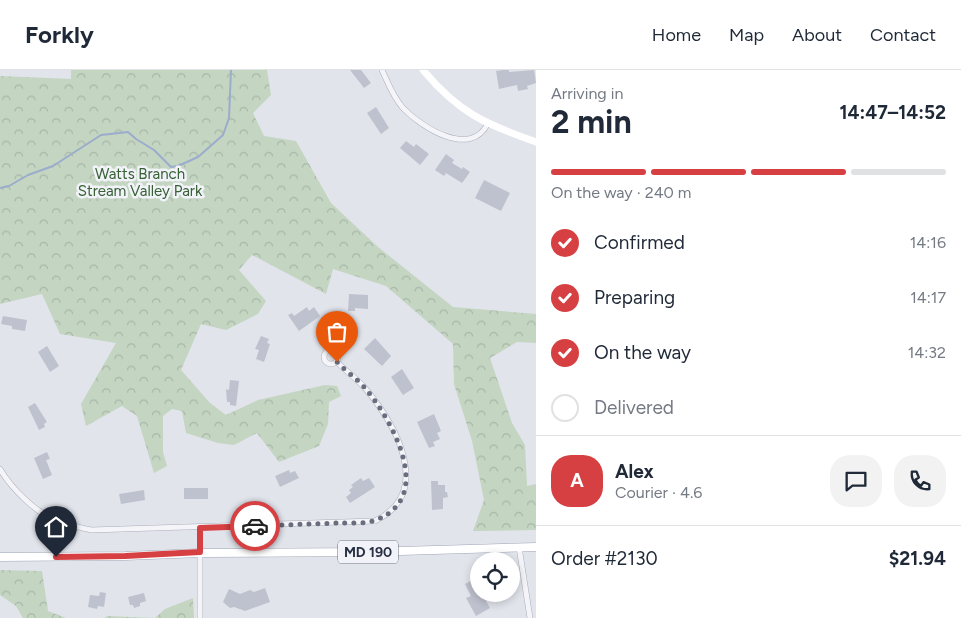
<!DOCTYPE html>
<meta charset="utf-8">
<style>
:root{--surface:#fff;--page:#f2f2f3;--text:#1f2937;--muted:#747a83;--line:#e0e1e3;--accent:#d64042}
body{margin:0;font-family:Figtree,sans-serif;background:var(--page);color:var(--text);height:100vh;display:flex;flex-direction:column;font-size:19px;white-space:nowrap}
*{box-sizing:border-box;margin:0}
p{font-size:16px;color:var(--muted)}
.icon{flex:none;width:28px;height:28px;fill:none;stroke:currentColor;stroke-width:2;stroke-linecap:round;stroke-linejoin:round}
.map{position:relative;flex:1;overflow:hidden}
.side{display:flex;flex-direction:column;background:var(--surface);width:425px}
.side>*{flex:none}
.fabs{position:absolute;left:470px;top:482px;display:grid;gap:10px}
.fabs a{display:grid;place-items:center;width:50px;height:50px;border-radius:50%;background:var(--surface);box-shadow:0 2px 8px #0003;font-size:25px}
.pin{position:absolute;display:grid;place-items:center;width:42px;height:42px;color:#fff;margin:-51px -21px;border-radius:50% 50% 50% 0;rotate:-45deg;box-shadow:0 0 5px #0007}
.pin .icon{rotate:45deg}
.courier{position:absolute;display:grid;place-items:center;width:50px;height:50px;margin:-25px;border:4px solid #d64042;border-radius:50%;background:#fff;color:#222;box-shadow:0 1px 6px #0007}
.overview em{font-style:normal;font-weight:700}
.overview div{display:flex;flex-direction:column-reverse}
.overview{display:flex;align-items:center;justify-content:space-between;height:85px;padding:0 15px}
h1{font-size:32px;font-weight:700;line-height:38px}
.bar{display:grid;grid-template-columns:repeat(4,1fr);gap:8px 5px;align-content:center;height:60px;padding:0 15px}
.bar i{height:6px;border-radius:4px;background:var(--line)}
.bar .current{background:var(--accent)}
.bar p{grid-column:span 4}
.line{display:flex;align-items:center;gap:12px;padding:0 15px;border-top:1px solid var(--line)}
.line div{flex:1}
.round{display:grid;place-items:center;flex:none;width:52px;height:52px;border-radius:20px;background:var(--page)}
ol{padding:0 15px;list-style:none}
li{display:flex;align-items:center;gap:15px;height:55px}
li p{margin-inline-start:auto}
li .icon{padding:5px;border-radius:50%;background:var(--accent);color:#fff;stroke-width:4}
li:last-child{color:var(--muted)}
li i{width:28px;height:28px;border:2px solid var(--line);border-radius:50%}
header{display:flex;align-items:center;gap:30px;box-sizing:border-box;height:70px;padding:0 25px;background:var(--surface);border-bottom:1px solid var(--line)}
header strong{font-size:24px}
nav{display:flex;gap:28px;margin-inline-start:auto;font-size:18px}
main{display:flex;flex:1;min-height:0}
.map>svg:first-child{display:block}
</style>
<header>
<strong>Forkly</strong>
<nav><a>Home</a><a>Map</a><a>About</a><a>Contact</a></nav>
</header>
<main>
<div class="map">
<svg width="536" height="548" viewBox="0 0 536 548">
<defs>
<pattern id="forest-crowns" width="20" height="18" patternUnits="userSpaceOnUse" patternTransform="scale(1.25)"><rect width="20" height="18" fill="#c4d5c2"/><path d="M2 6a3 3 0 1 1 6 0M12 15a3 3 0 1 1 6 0" fill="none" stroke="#a8b7a8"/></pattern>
</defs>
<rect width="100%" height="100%" fill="#e1e4eb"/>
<g fill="url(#forest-crowns)">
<polygon points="71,0 267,0 271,25 253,43 264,66 296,71 331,133 378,177 453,237 536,244 536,273 517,272 490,288 512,353 525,375 527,416 536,414 536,460 473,461 484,430 472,371 454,314 453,274 386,216 333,199 326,224 252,185 239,200 266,231 258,244 226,260 201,254 181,300 210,333 226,345 258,330 325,315 337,316 341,326 329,332 328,354 319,376 279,392 257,363 234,375 218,373 186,363 182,341 172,339 163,346 163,382 167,396 154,403 137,346 122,336 86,356 81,334 116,273 60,264 42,224 0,234 0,6 71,9"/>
<polygon points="0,500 42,501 48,541 66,548 23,548 16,536 0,525"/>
<polygon points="193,528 194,548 105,548 107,546 155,548 165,539"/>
</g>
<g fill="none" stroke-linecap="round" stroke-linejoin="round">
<polyline stroke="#9baccd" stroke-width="2" points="0,118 9,116 28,105 53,96 101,65 128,62 136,69 154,80 171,97 178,96 198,87 223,65 229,48 231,0"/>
</g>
<g fill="#bec2ce">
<polygon points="350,0 361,0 371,13 364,18"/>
<polygon points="503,0 509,0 509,2 534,0 536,13 527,16 528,19 518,21 517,15 499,19 496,1"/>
<polygon points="376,37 389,58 381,64 367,43"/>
<polygon points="406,71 414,77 416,74 429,84 420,95 400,78"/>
<polygon points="446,84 454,90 452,93 462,99 463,97 470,102 462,113 446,103 444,106 435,100"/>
<polygon points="484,110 510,123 501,141 475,128"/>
<polygon points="349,224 368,225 368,239 355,238 355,241 348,241"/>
<polygon points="307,237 309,241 314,237 320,246 299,261 288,245 292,243 294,246"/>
<polygon points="3,246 27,250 25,261 12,259 12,256 1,254"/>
<polygon points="261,266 269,269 267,273 270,274 264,292 256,289 259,280 255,279"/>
<polygon points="375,268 391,286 382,296 364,279"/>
<polygon points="47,276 59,296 50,302 38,282"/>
<polygon points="402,299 414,318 403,325 391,307"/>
<polygon points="230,310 239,311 236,336 230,335 230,332 227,332 226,319 229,320"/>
<polygon points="35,333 47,352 44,354 45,357 39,360 28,337"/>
<polygon points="434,344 441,361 437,363 440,369 433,372 435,376 429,378 417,352"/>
<polygon points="47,382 50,389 46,390 52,405 43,409 34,388"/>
<polygon points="289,400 290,403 295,401 299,408 280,417 275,406"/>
<polygon points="361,408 363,411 369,408 375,417 350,433 346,427 351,423 349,420 353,417 351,415"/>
<polygon points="431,411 438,411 438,415 445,415 445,422 447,422 448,427 443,428 443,439 432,440"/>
<rect x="184" y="418" width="24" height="11"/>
<polygon points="144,420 145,430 121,434 119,424"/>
<polygon points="474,509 479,518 479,524 482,524 490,538 476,546 466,528 471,526 465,514"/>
<polygon points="265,518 270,532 245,541 234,537 230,538 223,532 229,519 240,524 250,520 254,522"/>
<polygon points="100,522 106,523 104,537 98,536 97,539 88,537 90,525 99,526"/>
<polygon points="144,523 146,531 140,533 140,536 134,538 133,535 130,535 128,527"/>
</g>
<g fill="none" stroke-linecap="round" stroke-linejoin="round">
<g stroke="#aaaeb9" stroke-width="6">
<g id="minor">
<path d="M382,0C388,13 393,27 403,38C421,57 471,89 488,53"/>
<circle cx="331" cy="287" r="7"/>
<path d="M0,399C11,418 36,443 57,451C67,455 80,457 91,460L375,451C434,422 396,355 365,318C357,309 346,301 337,292"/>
<polyline points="519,477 530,548"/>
<polyline points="200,548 200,457"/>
</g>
</g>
<g stroke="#a0a6b7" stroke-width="9">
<polyline id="primary" points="0,487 125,486 200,483 367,482 536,477"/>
</g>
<use href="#minor" stroke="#f5f5f9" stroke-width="5"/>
<path stroke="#fff" stroke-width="7" d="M423,0C459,43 485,54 536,72"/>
<use href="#primary" stroke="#fff" stroke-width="8"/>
</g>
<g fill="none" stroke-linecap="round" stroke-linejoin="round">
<path stroke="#696e7e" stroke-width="5" stroke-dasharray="0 9" d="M255,456C282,455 310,454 338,453C350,453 365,454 376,450C436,427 392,350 365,318C357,309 346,301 337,292"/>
<polyline stroke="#d64042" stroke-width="6" points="56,487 125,486 200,482 200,458 255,456"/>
</g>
<g text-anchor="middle" stroke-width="5" stroke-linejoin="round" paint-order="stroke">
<rect fill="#f1f3f8" stroke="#656a7a" stroke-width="1" x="338" y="470.5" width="60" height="23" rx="4"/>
<g font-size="14" font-weight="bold" fill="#292f44">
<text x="368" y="487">MD 190</text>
</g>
<g font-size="15" fill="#376035" stroke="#f1f3f8">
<text x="140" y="109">Watts Branch<tspan x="140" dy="17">Stream Valley Park</tspan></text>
</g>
</g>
</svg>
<div class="fabs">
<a><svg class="icon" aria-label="locate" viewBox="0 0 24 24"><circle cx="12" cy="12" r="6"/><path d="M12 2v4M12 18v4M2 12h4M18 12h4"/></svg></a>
</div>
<div class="pin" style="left:337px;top:292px;background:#ea580c"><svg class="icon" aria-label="bag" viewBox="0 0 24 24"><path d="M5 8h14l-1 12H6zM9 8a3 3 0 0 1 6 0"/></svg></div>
<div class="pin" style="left:56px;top:487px;background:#1f2937"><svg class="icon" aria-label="home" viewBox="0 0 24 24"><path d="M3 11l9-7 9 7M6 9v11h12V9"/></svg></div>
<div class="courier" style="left:255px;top:456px"><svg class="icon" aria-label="car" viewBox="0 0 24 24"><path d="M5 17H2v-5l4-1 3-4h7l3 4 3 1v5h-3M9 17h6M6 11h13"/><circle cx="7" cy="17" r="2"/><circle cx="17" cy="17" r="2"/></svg></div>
</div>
<section class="side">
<div class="overview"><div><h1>2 min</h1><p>Arriving in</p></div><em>14:47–14:52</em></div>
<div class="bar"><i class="current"></i><i class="current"></i><i class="current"></i><i></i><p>On the way · 240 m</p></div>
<ol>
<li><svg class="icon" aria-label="check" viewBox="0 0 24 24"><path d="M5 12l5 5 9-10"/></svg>Confirmed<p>14:16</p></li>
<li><svg class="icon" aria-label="check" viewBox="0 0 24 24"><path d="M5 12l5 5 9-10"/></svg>Preparing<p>14:17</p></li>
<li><svg class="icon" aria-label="check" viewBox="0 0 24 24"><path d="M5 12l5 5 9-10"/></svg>On the way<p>14:32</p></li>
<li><i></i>Delivered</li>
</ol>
<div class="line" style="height:90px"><b class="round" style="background:var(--accent);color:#fff">A</b><div><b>Alex</b><p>Courier · 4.6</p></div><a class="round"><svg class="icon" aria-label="chat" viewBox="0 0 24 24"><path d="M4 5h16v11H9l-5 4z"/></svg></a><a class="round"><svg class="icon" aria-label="phone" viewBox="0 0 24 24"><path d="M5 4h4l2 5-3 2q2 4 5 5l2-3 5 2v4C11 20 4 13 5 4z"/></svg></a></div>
<div class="line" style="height:65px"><div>Order #2130</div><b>$21.94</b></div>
</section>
</main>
